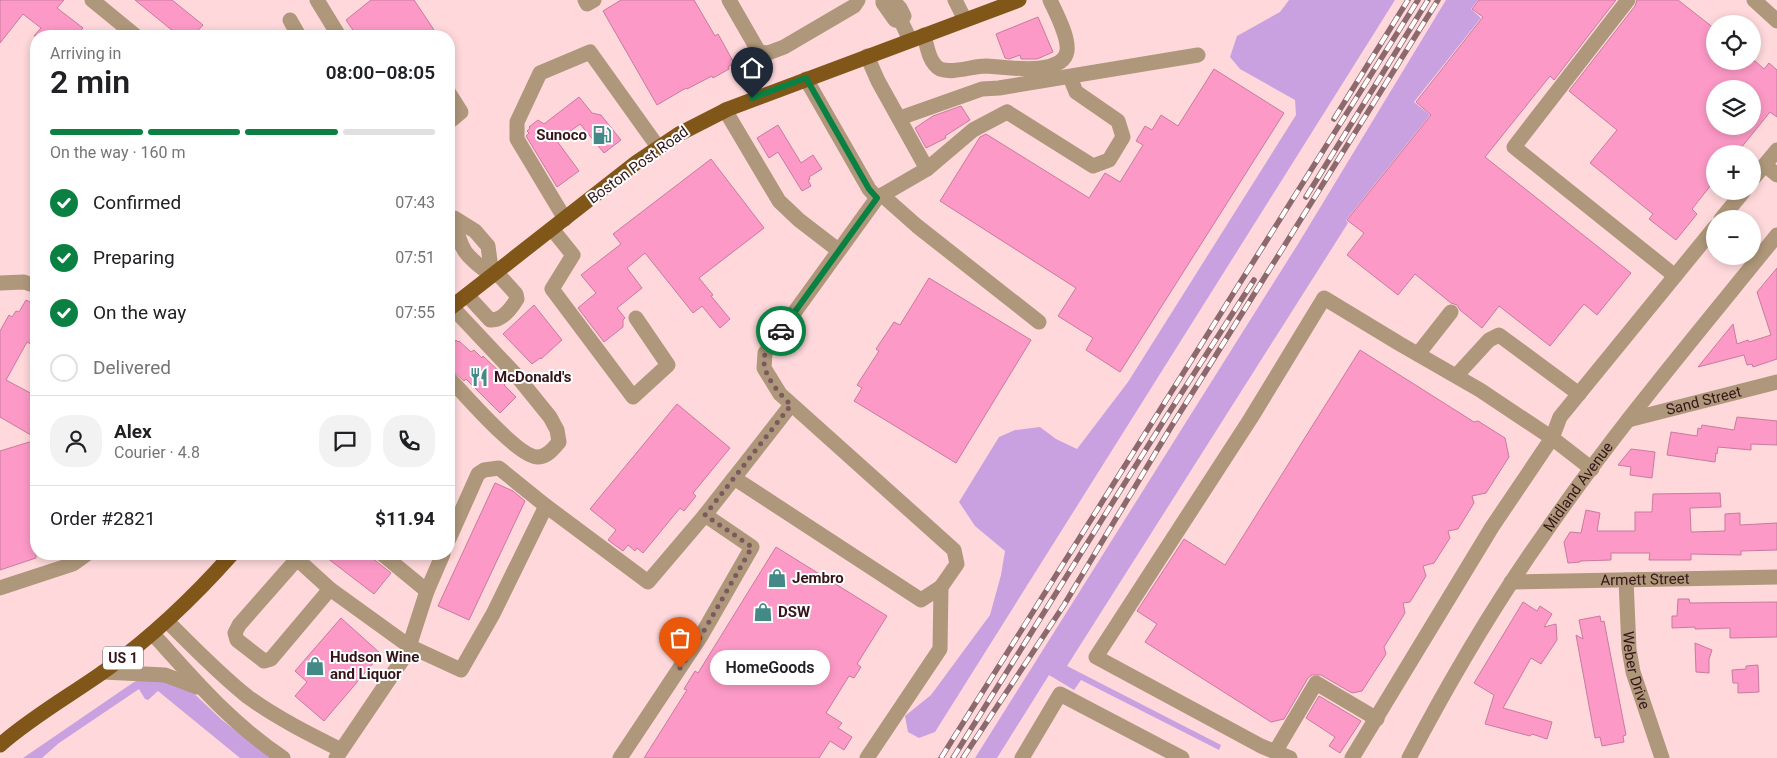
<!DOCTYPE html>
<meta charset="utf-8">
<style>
:root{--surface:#fff;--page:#f2f2f2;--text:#202124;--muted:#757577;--line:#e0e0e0;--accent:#0b8043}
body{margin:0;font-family:Roboto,sans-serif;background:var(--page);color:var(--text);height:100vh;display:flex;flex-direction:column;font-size:19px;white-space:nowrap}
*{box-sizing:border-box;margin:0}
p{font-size:16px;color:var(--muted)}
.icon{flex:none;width:28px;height:28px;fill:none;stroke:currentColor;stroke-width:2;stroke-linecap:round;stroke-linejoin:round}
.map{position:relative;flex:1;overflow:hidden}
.sheet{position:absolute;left:30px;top:30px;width:425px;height:530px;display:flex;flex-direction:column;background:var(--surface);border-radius:20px;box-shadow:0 2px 8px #0003}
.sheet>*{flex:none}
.buttons{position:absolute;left:1706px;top:15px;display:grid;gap:10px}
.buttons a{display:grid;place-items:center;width:55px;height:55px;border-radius:50%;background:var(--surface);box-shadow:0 2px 8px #0003;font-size:25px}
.pin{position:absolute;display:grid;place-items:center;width:42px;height:42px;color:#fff;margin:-51px -21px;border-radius:50% 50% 50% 0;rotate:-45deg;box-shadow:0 0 5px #0007}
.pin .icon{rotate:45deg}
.courier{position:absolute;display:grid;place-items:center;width:50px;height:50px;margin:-25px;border:4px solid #0b8043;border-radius:50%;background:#fff;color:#222;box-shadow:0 1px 6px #0007}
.bubble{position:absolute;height:35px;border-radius:18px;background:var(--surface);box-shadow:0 2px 8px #0003;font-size:16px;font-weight:600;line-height:35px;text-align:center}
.summary em{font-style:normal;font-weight:600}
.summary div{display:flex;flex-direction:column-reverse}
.summary{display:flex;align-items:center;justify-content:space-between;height:85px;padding:0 20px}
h1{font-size:32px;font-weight:600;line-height:38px}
.bar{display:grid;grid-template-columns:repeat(4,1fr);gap:8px 5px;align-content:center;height:60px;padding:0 20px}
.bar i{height:6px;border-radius:4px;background:var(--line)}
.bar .on{background:var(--accent)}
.bar p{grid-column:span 4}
.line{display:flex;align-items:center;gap:12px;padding:0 20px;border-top:1px solid var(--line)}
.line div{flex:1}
.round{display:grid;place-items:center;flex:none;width:52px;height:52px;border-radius:20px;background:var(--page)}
ol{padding:0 20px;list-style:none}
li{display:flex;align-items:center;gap:15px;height:55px}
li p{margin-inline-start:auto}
li .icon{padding:5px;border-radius:50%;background:var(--accent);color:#fff;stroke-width:4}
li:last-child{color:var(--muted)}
li i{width:28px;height:28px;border:2px solid var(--line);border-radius:50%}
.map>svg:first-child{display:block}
</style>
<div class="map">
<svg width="1777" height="758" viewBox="0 0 1777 758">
<rect width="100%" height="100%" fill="#fed8db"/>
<g fill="#c9a1e1">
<polygon points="1289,0 1395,0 935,732 919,738 908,732 905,716 931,695 990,615 1001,575 1005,551 975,526 959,502 999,437 1015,430 1040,427 1056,439 1077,449 1128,382 1296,115 1295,100 1240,69 1230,57 1237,36 1280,12"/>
<polygon points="1446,0 1478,0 1471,9 1481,18 1414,102 1430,115 1346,220 1348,223 1067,666 1221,745 1219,750 1081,680 1074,690 1049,675 997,758 975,758 1298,244"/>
<polygon points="148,677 186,686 222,720 271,758 240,758 158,691 148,700 145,699 139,689 59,743 42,758 23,758 134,682"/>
</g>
<g fill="#fc99c6" stroke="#ca7a9e" fill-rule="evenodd">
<polygon points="0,0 64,0 57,8 83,28 76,36 34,36 41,28 23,14 0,43"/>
<polygon points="135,0 172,0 203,25 193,36 179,36"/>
<polygon points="371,0 414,0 438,36 357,36 346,20"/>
<polygon points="621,0 694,0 715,36 718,34 734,63 728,67 729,69 713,78 712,76 687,89 686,88 657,105 603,11"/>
<polygon points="1479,0 1616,0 1554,80 1550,76 1485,157 1631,273 1597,315 1584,304 1550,346 1499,306 1482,328 1460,310 1457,305 1451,303 1415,274 1398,295 1347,255 1364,233 1347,220 1431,115 1416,102 1483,17 1472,9"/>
<path d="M1637,0H1678L1715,29V61H1755L1764,69L1769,63L1777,70V117L1770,112L1736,154H1715V180L1692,209L1697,214L1676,240L1649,219L1653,214L1590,163L1617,130L1569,91L1635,6ZM1715,89H1752V126H1715Z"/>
<polygon points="1038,17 1053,52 1037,59 1021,59 1020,55 1009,59 1005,58 996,34"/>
<polygon points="1214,69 1284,113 1120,372 1086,350 1093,338 1058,316 1076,288 940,201 980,137 986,134 1089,198 1105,173 1120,182 1143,145 1136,141 1145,126 1152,130 1161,115 1178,126"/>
<polygon points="579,97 592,113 601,115 621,140 604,153 580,124 557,141 579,171 557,187 526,136 529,133 527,131 530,128 529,127 538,120 544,124"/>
<polygon points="961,106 970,120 945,136 946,138 926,148 915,128 933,116"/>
<polygon points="778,125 801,163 813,155 822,169 809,177 810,179 808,180 811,186 802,191 778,152 769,158 757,138"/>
<polygon points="711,159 764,228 699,278 713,295 711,296 730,319 720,328 702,306 693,313 645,253 627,268 642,288 617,308 625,318 623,320 623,327 604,342 578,308 596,293 581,275 621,244 613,234"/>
<polygon points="1777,268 1777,359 1753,367 1752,364 1747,365 1744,355 1698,367 1733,324 1737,344 1748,340 1749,342 1771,335 1757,292"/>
<polygon points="929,278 1031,340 956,463 854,401 862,388 857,385 879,351 876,349 894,322 900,325"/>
<polygon points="26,300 36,305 36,347 27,342 6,380 36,396 36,438 0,417 0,331 9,315 12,317 16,311 19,312"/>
<polygon points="534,305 562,340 541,359 540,358 532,364 503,334"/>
<polygon points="456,340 458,342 459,341 471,352 474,350 482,358 483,356 508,380 504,385 516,397 500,413 466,379 464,381 449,367 449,348"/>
<polygon points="1360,350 1474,422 1478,421 1505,438 1509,457 1486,493 1472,496 1474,503 1458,529 1448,531 1450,538 1434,563 1423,566 1426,576 1410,602 1403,603 1405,613 1384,647 1386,654 1362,691 1352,693 1321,675 1312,675 1308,678 1284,719 1271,722 1145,642 1157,624 1137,611 1184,539 1225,565"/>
<polygon points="677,404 730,448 693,493 696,496 684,511 680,508 643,553 637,548 635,551 628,545 623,551 608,540 616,530 590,509"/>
<polygon points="1737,417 1777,421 1777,445 1751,444 1751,450 1718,447 1717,454 1716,453 1715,462 1667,455 1671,432 1697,436 1698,428 1701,429 1702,425 1734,430"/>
<polygon points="36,440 36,558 0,570 0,451"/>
<polygon points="1631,449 1655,452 1652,478 1630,475 1631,467 1618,465"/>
<polygon points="495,483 513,491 525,501 469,620 438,606"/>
<polygon points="1720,493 1721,507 1690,508 1691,532 1725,531 1725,514 1740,513 1740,525 1777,523 1777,550 1741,551 1741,555 1691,554 1691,560 1649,560 1650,553 1611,553 1611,560 1580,561 1580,562 1568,563 1564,542 1570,532 1581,533 1586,510 1600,513 1597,531 1635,531 1635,512 1652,512 1653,494"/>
<polygon points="776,547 887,616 857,664 861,667 854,678 849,676 826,713 842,723 838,728 852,737 844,750 830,741 819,758 644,758 687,690 684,689 695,671 698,673"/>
<polygon points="322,554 367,554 391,573 374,594"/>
<polygon points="1678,599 1689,599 1690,603 1777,602 1777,637 1730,638 1730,628 1695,629 1695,627 1672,628 1672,616 1677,616"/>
<polygon points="1523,602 1537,611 1540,606 1552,614 1544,627 1556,624 1557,640 1541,664 1531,658 1503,708 1552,722 1547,739 1532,734 1530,736 1485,724 1494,695 1474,683"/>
<polygon points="1600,616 1601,622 1604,621 1626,735 1623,736 1624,742 1602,746 1600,737 1595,738 1576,635 1583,639 1579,620"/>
<polygon points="341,618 381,654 324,721 295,696 307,682 295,671"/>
<polygon points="1695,643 1712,650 1709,659 1709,673 1696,672"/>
<polygon points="1758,665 1759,692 1738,693 1738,683 1733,683 1732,670 1746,669 1746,666"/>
<polygon points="1319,696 1361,721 1340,753 1329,746 1335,737 1306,718"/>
</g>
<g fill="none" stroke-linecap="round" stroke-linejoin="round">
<g stroke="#ae977a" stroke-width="15">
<polyline points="92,0 136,36"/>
<polyline points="317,0 339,36"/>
<polyline points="585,0 587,4 594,0"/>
<polyline points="729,0 759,52 768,53 784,47 854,6 858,0"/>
<polyline points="883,0 883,3 895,20 901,21"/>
<polyline points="892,0 900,8 904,16 901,21 910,40"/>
<polyline points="955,0 965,20"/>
<polyline points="1628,0 1514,147 1675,276"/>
<polyline points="1754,0 1777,21"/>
<polyline points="290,20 299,36"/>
<path d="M924,35C927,46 929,63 940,69C953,74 972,66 986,66C1004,67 1063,77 1067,51C1069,37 1056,13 1050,0"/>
<polyline points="867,56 878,81 927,169"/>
<polyline points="449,93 461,112 449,122"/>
<polyline points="725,110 779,201 799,220 838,250"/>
<polyline points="1007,112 1093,166 1109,160 1123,137 1118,121 1076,92 1070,77"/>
<polyline points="900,118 982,89 999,88 1198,55"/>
<polyline points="1765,165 1777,175"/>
<polyline points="1752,180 1777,150"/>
<polyline points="882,195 917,226 1039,322"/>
<polyline points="877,198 927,169 973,130 1007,112"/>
<path d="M454,218L475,231L488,246L492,276C464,254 461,252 454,218Z"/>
<polyline points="565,219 517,139 517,122 540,73 590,52 658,147"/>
<polyline points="1721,219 1744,191"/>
<polyline points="552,229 573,255 552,289 633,397 668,365 636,318"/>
<polyline points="0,283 24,282 36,286"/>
<path d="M467,295L490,320C502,321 511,309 517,299L516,294L496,272"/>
<polyline points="1418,354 1451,312"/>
<polyline points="1456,376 1489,340 1499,335 1579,394"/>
<path d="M449,378C463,393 519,458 538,457C548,456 553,449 559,442L557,430L550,417L516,375L452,307"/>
<path id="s1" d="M1628,420L1777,382"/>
<polyline points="1592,469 1552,438 1560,417 1715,227"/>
<polyline points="734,478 791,405"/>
<polyline points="705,515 734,478 921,600 941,587 957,564 954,550 780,394 764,368 765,353 877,198 869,189 806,79"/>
<polyline points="449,539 478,474 484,470 499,468 546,506"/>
<polyline points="298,554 297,559 330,589 409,646 461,670 493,614 546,506 648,582 705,515 752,547 701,636 620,758"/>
<polyline points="382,554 427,591"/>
<polyline points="297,559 239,625 235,633 237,640 264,661 271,659 330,589"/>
<path id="s2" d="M1626,580L1629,649L1633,672L1662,758"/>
<path id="s3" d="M1511,582L1777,577"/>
<polyline points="0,588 73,564 87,554"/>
<path d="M167,621C193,647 219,674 248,697C277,718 309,734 341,750"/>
<path d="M153,634C195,681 230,722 283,758"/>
<polyline points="103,672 165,675 197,687"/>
<polyline points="1275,752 1316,683 1377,719"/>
<polyline points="336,758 407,653 427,591 443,554"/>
<polyline points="867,758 940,649 941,587"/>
<polyline points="1022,758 1060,694 1182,758"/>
<polyline points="1290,758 1261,746 1096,657 1251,418 1324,298 1400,344 1480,390 1552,438 1492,527 1352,758"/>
<path id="s4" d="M1409,758C1449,682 1492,608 1542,537C1614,432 1697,334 1777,235"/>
</g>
<g stroke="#805619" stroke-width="15">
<polyline points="449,309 637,162 679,134 728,109 1019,0"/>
<path d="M0,745C33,716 71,695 106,670C153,636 194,597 232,554"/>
</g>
<g stroke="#8c696d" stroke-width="5.5">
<g id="rail">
<polyline points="1334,119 1408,0"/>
<polyline points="1306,197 1428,0"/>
<polyline points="941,758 1418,0"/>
<polyline points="953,758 1163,422 1254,280"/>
<polyline points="963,758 1064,605 1171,427 1438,0"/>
</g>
</g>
<use href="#rail" stroke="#fff" stroke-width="4" stroke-dasharray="11" stroke-linecap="butt"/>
</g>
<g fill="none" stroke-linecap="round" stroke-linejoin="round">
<path stroke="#7c595e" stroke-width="5" stroke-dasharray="0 9" d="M680,668L701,636L752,547L705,515L791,405C779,393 759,372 765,354C768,346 776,337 781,331"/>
<polyline stroke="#0b8043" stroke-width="6" points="752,98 806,78 869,189 877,198 781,331"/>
</g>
<defs>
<g id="fuel-bare" transform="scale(1.5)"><path d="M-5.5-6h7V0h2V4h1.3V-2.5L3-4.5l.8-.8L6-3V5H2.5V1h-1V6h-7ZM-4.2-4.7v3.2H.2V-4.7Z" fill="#428987" stroke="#fff" stroke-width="2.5" paint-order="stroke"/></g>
<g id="restaurant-bare" transform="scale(1.5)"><path d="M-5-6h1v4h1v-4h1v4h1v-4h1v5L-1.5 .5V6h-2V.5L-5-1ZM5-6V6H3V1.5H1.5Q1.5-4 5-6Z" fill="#428987" stroke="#fff" stroke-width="2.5" paint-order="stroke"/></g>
<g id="shop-bare" transform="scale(1.5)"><path d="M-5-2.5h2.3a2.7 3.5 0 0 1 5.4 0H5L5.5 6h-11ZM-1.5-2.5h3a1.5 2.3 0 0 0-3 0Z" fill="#428987" stroke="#fff" stroke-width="2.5" paint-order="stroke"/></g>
</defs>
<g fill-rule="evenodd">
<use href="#fuel-bare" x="602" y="135"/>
<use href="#restaurant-bare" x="479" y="377"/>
<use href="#shop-bare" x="777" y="578"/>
<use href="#shop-bare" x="763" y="612"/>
<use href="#shop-bare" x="315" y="666"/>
</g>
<g text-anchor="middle" stroke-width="4" stroke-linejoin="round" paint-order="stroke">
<rect fill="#fff" stroke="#725b5f" stroke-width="1" x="103" y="646.5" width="40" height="23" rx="4"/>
<g font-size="14" font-weight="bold" fill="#36151a">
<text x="123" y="663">US 1</text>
</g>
<g font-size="15" font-weight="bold" fill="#36151a" stroke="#fff" text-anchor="start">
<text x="587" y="140" text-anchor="end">Sunoco</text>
<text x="494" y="382">McDonald's</text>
<text x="792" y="583">Jembro</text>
<text x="778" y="617">DSW</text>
<text x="330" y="662">Hudson Wine<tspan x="330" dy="17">and Liquor</tspan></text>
</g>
<g font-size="15" fill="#36151a" stroke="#fff">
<text transform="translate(638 165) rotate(-36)" y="5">Boston Post Road</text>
<text dy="5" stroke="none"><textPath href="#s1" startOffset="78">Sand Street</textPath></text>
<text dy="5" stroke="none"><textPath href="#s4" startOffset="320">Midland Avenue</textPath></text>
<text dy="5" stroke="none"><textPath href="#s3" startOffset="134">Armett Street</textPath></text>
<text dy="5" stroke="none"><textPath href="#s2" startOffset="91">Weber Drive</textPath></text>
</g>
</g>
</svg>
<div class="buttons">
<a><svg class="icon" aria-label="locate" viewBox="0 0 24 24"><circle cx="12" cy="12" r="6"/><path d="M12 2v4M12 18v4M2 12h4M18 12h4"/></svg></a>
<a><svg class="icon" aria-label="layers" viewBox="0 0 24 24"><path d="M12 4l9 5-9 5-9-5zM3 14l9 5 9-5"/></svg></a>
<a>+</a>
<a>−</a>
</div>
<div class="pin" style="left:680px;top:668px;background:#ea580c"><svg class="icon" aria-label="bag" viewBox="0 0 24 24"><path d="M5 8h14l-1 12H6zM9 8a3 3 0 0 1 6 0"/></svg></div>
<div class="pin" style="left:752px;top:98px;background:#1f2937"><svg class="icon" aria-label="home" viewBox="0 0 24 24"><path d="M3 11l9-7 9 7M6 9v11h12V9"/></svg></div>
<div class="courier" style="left:781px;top:331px"><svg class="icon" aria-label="car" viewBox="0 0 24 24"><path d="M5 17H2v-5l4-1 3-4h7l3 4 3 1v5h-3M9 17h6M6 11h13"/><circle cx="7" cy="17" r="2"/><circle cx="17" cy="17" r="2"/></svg></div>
<div class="bubble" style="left:710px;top:650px;width:120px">HomeGoods</div>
<section class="sheet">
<div class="summary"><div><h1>2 min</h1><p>Arriving in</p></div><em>08:00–08:05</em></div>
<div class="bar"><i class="on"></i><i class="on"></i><i class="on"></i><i></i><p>On the way · 160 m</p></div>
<ol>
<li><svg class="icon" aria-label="check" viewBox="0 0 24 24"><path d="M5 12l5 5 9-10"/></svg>Confirmed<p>07:43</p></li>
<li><svg class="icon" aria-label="check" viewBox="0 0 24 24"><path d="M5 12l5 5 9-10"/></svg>Preparing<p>07:51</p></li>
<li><svg class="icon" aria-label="check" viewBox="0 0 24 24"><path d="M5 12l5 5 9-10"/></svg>On the way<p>07:55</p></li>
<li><i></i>Delivered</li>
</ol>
<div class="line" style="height:90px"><a class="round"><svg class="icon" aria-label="person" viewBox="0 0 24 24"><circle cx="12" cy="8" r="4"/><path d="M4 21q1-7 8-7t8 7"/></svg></a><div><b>Alex</b><p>Courier · 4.8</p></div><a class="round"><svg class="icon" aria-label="chat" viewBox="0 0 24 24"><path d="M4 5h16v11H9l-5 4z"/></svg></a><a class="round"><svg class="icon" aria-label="phone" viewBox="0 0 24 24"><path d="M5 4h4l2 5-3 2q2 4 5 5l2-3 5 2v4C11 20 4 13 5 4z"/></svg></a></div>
<div class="line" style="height:65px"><div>Order #2821</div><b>$11.94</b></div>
</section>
</div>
